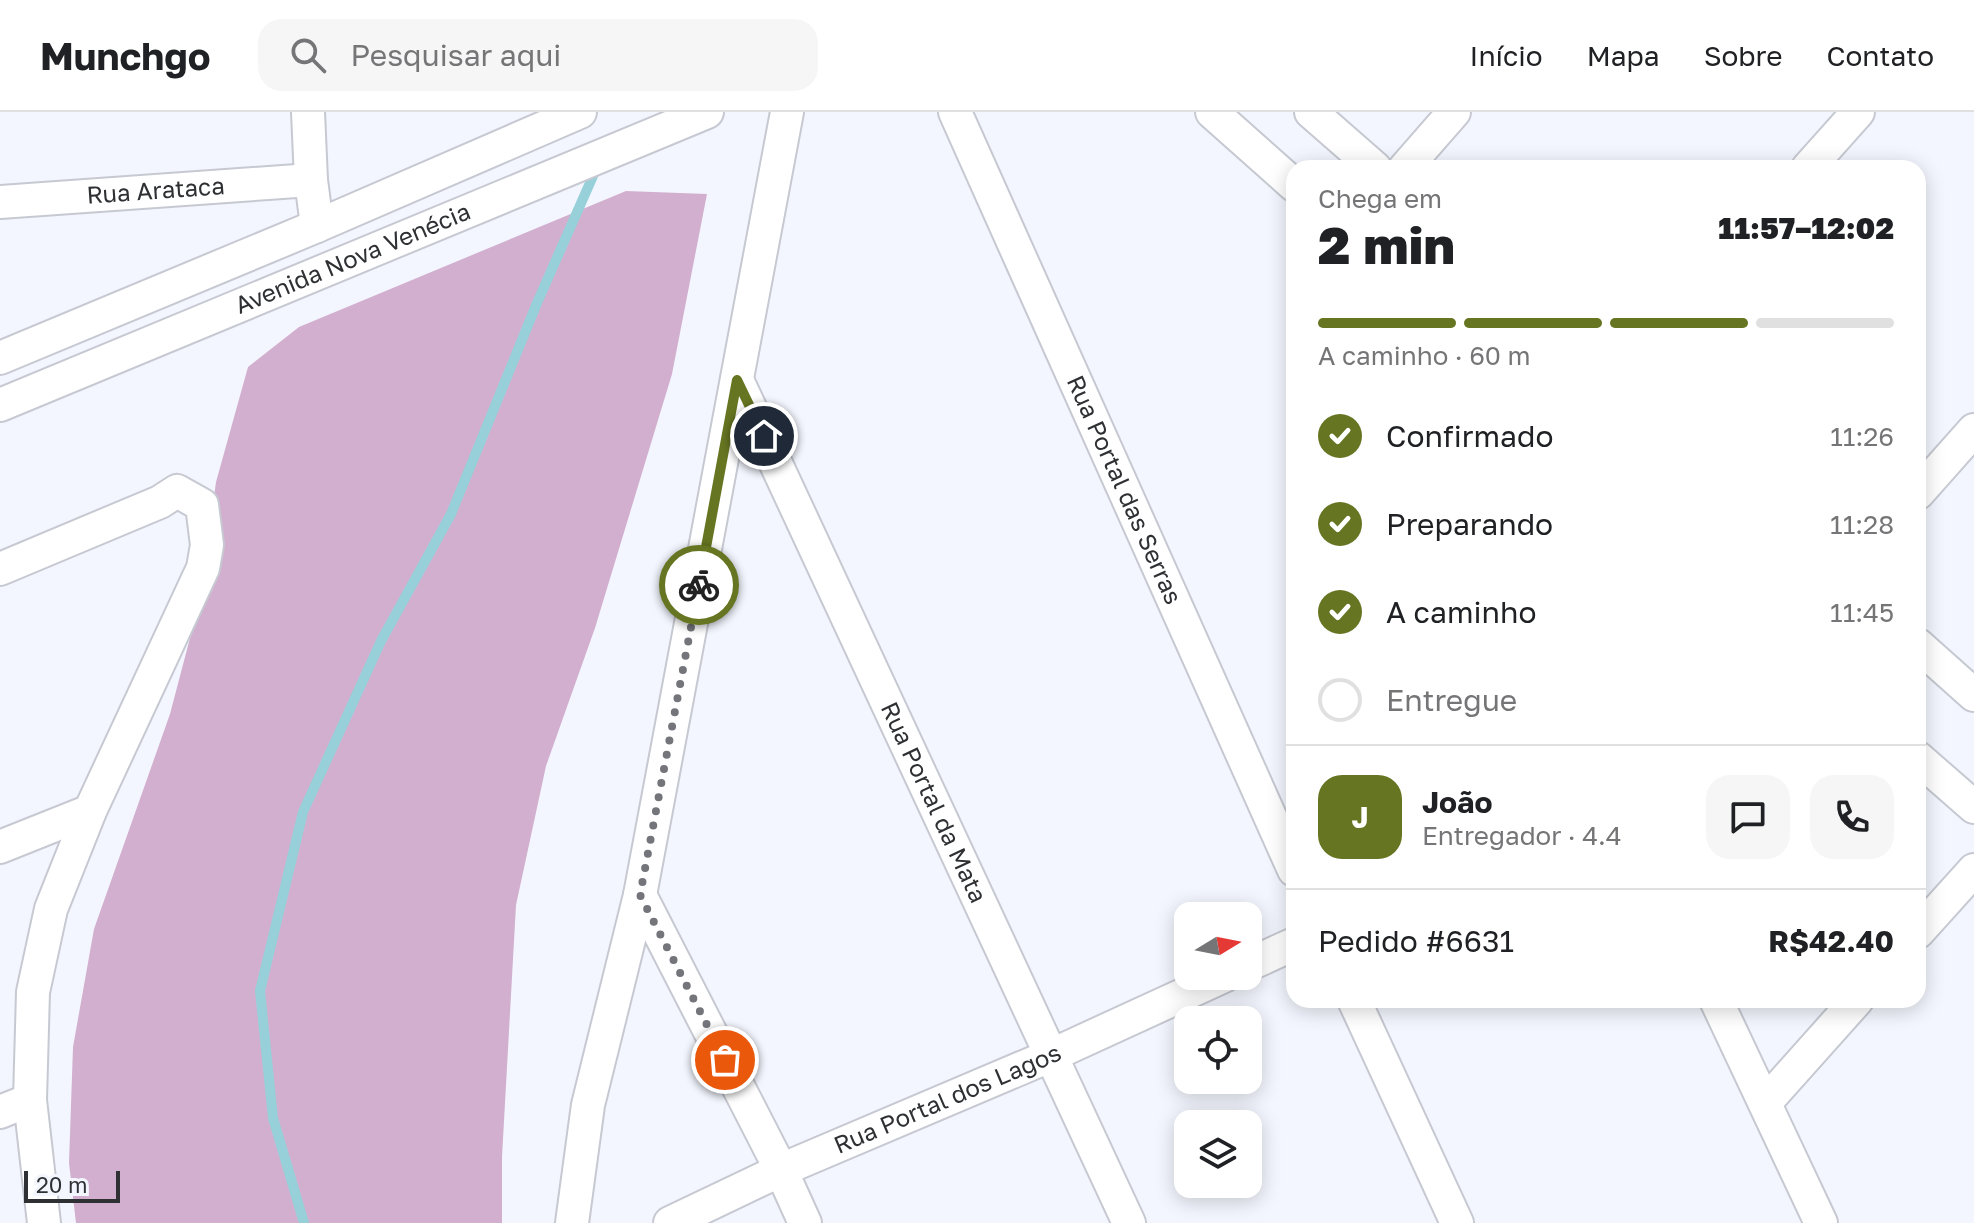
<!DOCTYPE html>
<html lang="pt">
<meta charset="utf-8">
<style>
:root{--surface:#fff;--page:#f6f6f6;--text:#202124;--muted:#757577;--line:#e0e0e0;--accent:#667521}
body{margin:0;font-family:"Golos Text",sans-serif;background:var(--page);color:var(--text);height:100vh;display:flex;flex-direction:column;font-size:30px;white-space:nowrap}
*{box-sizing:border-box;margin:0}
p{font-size:26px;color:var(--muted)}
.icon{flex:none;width:44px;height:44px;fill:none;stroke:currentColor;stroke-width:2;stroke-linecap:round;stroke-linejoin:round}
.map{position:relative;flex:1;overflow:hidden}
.side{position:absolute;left:1286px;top:48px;width:640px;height:848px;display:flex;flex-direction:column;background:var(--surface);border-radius:24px;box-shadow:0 4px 20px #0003}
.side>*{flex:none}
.needle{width:52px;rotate:80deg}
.fabs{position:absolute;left:1174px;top:790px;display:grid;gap:16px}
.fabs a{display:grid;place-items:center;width:88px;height:88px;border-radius:16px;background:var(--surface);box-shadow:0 4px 20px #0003;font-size:40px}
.scale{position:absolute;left:24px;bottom:20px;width:96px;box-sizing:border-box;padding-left:8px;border:4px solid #2e3033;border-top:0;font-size:22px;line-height:28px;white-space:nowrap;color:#2e3033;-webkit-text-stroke:6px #f3f6fe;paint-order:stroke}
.pin{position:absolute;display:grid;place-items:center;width:68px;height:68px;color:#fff;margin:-34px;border:4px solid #fff;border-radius:50%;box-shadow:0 2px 8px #0007}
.courier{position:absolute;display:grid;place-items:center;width:80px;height:80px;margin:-40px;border:6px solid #667521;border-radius:50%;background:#fff;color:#222;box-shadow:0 2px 10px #0007}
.summary em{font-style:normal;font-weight:800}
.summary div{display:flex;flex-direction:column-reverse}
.summary{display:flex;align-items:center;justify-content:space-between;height:136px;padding:0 32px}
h1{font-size:52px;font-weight:800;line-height:60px}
.bar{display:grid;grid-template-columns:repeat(4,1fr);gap:12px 8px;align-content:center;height:96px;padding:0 32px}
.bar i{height:10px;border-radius:6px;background:var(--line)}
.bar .on{background:var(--accent)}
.bar p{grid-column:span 4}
.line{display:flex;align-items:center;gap:20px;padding:0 32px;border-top:2px solid var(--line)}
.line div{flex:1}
.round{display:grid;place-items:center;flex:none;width:84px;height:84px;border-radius:24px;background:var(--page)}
ol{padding:0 32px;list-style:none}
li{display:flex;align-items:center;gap:24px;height:88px}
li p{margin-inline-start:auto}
li .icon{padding:8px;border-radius:50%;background:var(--accent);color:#fff;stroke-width:4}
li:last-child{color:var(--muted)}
li i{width:44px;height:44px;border:4px solid var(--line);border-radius:50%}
header{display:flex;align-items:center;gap:48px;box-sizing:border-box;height:112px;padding:0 40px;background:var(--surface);border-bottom:2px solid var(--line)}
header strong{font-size:38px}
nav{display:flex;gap:44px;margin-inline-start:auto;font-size:28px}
.search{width:560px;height:72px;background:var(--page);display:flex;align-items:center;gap:20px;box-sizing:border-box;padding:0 28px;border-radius:24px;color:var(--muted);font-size:30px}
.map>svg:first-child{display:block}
</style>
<header>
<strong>Munchgo</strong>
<div class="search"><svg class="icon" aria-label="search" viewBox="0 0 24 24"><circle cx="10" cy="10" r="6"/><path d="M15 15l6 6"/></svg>Pesquisar aqui</div>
<nav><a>Início</a><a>Mapa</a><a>Sobre</a><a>Contato</a></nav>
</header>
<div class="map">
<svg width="1974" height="1111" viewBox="0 0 1974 1111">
<rect width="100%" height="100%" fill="#f3f6fe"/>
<polygon fill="#d2afcf" points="626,79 707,82 672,262 595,516 546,654 516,793 502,1045 502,1111 76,1111 69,1051 73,935 94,817 170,602 200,488 216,370 248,255 299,215"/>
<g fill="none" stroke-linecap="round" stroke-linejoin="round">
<polyline stroke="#98d0d9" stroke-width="10" points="304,1111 273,1006 260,879 303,700 381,529 451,402 537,191 593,64"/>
<g stroke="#c6c9d1" stroke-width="36">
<g id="minor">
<polyline points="308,0 311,68 317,114"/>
<path id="s1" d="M955,0L1294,758"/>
<polyline points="1212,0 1294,73"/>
<polyline points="1311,0 1375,56"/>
<polyline points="1405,56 1454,0"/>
<polyline points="1808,56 1858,0"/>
<path id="s2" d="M0,90L311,68"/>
<polyline points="0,246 317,114 580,0"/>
<path id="s3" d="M737,268L1129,1111"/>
<path id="s4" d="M0,293L707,0"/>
<polyline points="1918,381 1974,318"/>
<polyline points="0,457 160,390 177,379 202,393 207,433 203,456 90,699 51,797 33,880 30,988 44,1111"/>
<polyline points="1918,533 1974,583"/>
<polyline points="1918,646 1974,695"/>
<polyline points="0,735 90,699"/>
<polyline points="640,783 781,1058 805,1111"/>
<polyline points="1918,820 1974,758"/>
<polyline points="1248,853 1294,832"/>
<polyline points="1354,888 1457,1111"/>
<polyline points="1716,888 1821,1111"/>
<polyline points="1765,991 1857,888"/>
<polyline points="0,1000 30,988"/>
<polyline points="572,1111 588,993 640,783 787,0"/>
<path id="s5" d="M670,1111L781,1058L1052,943L1224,864"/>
</g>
</g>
<use href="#minor" stroke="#fff" stroke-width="32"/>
</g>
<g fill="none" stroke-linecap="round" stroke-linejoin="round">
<polyline stroke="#73757a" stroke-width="8" stroke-dasharray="0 14.4" points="699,473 640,783 725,948"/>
<polyline stroke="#667521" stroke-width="10" points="699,473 737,268 764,324"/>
</g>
<g text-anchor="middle" stroke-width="6" stroke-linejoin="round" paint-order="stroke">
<g font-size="24" fill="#2e3033" stroke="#f3f6fe">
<text dy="8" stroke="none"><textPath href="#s2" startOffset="156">Rua Arataca</textPath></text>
<text dy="8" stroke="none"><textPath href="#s4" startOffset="382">Avenida Nova Venécia</textPath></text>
<text dy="8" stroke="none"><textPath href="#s1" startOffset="414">Rua Portal das Serras</textPath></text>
<text dy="8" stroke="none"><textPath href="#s3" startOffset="466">Rua Portal da Mata</textPath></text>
<text dy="8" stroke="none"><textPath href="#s5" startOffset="304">Rua Portal dos Lagos</textPath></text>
</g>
</g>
</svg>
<div class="fabs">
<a><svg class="needle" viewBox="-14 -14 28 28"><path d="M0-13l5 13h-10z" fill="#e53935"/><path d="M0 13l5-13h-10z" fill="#757577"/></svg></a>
<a><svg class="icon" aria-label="locate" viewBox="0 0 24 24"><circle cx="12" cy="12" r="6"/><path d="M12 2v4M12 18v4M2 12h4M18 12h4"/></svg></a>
<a><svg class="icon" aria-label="layers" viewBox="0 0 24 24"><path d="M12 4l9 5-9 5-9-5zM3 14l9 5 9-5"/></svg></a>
</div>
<div class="scale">20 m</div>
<div class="pin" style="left:725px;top:948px;background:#ea580c"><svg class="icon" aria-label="bag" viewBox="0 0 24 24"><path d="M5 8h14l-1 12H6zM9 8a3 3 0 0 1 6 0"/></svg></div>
<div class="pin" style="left:764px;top:324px;background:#1f2937"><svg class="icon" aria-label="home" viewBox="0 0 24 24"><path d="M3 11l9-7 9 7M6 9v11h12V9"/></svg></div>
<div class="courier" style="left:699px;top:473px"><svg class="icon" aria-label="bike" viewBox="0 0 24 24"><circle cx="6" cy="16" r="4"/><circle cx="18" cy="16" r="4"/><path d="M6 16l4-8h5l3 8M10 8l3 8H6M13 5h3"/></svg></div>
<section class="side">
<div class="summary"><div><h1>2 min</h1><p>Chega em</p></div><em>11:57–12:02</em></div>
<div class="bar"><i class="on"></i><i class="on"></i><i class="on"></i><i></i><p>A caminho · 60 m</p></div>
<ol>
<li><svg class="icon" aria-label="check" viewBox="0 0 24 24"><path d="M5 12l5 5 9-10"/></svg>Confirmado<p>11:26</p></li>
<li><svg class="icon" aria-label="check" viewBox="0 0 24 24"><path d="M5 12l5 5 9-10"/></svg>Preparando<p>11:28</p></li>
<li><svg class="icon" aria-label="check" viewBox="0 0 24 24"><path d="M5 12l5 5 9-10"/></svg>A caminho<p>11:45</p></li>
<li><i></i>Entregue</li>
</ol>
<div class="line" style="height:144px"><b class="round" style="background:var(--accent);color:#fff">J</b><div><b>João</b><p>Entregador · 4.4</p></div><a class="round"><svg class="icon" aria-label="chat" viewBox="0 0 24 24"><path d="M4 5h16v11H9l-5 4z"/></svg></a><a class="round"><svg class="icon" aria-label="phone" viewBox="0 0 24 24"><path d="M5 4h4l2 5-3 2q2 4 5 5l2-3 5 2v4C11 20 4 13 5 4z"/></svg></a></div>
<div class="line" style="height:104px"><div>Pedido #6631</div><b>R$42.40</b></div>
</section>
</div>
